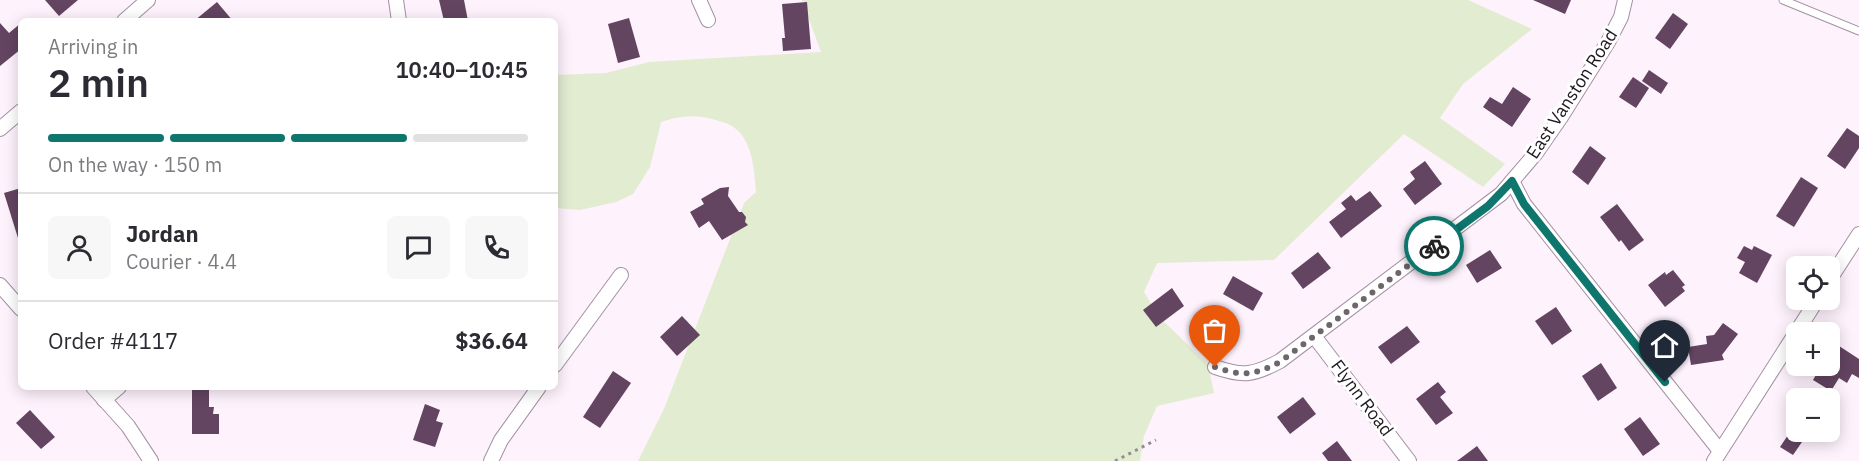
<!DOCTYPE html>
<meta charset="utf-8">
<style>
:root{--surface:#fff;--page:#f7f7f7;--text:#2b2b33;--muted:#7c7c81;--line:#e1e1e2;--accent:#0f766e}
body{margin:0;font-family:"IBM Plex Sans",sans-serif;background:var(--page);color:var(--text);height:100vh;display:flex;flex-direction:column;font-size:22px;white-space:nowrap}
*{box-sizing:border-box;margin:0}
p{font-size:20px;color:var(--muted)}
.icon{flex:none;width:33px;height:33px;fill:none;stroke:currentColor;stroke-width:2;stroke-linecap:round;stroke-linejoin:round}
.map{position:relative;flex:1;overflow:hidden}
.sheet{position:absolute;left:18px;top:18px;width:540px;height:372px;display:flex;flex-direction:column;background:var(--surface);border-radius:9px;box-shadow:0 3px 15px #0003}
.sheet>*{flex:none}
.tools{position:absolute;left:1786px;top:256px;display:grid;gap:12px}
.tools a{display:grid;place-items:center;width:54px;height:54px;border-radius:9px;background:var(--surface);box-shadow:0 3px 15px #0003;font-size:30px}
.pin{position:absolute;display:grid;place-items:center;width:51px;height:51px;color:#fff;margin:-62px -26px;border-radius:50% 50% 50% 0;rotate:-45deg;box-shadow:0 0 6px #0007}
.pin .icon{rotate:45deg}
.courier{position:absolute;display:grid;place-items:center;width:60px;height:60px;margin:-30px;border:4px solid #0f766e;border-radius:50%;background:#fff;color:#222;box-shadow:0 2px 8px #0007}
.summary em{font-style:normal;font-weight:600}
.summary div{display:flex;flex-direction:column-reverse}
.summary{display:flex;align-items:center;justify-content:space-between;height:102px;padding:0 30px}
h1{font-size:39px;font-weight:600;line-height:45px}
.bar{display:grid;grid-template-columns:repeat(4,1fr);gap:9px 6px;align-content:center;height:72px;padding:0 30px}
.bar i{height:8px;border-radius:4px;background:var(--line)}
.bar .active{background:var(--accent)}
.bar p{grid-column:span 4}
.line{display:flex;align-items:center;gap:15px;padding:0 30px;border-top:2px solid var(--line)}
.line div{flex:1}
.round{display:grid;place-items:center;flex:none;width:63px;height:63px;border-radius:9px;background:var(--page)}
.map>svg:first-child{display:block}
</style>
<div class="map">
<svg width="1859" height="461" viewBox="0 0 1859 461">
<rect width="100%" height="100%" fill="#fef2fd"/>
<path fill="#e1ecd1" d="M802,0H1468L1532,29L1463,84L1440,118L1505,164L1483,187L1404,134L1274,260L1157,263L1144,292L1159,317L1208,364L1214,393L1157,406L1144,436L1140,461H638L664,409L744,203L756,192C754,170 753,137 730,125C725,122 718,121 712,119C696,114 677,116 661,122L650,167L633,194L616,202L580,210L555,208V75L606,73L649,62L821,52Z"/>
<g fill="#634461">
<polygon points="45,0 78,0 59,16"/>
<polygon points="439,0 464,0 468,21 444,21"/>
<polygon points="1533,0 1571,0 1565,14"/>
<polygon points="217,2 233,21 194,21"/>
<polygon points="807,2 811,49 783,51 782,38 785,38 782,4"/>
<polygon points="1673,13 1688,24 1670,49 1655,38"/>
<polygon points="629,18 640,57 618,63 608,24"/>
<polygon points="0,23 9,33 21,23 21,49 0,66"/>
<polygon points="1649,70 1668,83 1661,94 1642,81"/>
<polygon points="1633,77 1649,88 1636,108 1619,97"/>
<polygon points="1513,87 1531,99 1512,127 1483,107 1490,97 1502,104"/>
<polygon points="1847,128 1859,136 1859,148 1845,169 1827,156"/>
<polygon points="1590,146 1606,158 1588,185 1572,172"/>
<polygon points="1425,161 1442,184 1415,205 1403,189 1415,179 1410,172"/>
<polygon points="1801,177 1818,188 1794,227 1776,216"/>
<polygon points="729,187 728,196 739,212 742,212 746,217 745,222 748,225 722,240 709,221 699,228 690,212 704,204 701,199 720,188"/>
<polygon points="21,188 21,238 18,238 4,193"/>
<polygon points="1370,191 1382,206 1341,238 1329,222 1346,209 1341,203 1351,195 1356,201"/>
<polygon points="1617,204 1644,240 1629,251 1621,240 1619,242 1600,217"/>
<polygon points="1744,246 1752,250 1754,246 1772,255 1757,283 1739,273 1745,262 1737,258"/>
<polygon points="1490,250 1502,268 1477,283 1466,265"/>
<polygon points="1318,252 1331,268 1303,289 1291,273"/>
<polygon points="1673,270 1685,285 1682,287 1685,291 1665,307 1648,285 1665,272 1666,275"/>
<polygon points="1233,276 1263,293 1253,311 1223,294"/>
<polygon points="1172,288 1184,306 1156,327 1143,310"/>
<polygon points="1556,307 1572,331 1552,345 1535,321"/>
<polygon points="682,316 700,335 677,356 660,337"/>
<polygon points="1723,323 1738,334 1722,355 1724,360 1691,365 1688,347 1707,344 1706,336 1714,335"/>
<polygon points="1407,326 1420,342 1391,364 1378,347"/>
<polygon points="1836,344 1859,359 1859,378 1852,374 1847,383 1839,378 1831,391 1813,380 1821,366 1830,366 1830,353"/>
<polygon points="1601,363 1617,388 1598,401 1582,376"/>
<polygon points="613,371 631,383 600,428 583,417"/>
<polygon points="1438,382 1446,392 1440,397 1453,413 1436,425 1416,399"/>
<polygon points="192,387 209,387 209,407 214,407 213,414 219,414 219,434 192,434"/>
<polygon points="1303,397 1316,414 1290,434 1277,417"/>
<polygon points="425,404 440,410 436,421 443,423 435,447 413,440"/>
<polygon points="30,410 55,437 41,449 16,423"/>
<polygon points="1640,417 1660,444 1643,456 1624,429"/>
<polygon points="1790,432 1805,432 1800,440 1802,442 1793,455 1780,447"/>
<polygon points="1337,441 1352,461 1328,461 1322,453"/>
<polygon points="1477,446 1488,461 1457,461"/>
</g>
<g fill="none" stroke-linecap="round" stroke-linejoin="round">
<g stroke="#a391a2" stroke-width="9">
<polyline id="service" points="1783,0 1859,31"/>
</g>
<g stroke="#a391a2" stroke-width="16">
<g id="minor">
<polyline points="396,0 399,21"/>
<polyline points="699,0 708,20"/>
<polyline points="124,21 148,0"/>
<polyline points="0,129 21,111"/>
<polyline points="1512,181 1524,204 1720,451"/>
<polyline points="1830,279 1859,234"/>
<polyline points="0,285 21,309"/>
<polyline points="1314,336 1409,461"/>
<polyline points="555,365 621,275"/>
<path d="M1215,367C1243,377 1254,375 1280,361L1501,194L1536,153L1561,117L1608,42L1621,17L1625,0"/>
<polyline points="93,387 128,426 151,461"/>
<polyline points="104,400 119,387"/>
<polyline points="491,461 501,440 539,387"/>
<polyline points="1714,461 1817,300"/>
</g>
</g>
<polyline stroke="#958c95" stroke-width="3" stroke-dasharray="3 4.5" stroke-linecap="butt" points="1115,461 1156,440"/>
<use href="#service" stroke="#fff" stroke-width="7"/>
<use href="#minor" stroke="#fff" stroke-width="14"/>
</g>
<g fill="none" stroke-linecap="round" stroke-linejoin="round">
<path stroke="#6e656d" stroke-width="6" stroke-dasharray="0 10.8" d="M1215,367C1243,377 1254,375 1280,362L1434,246"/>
<polyline stroke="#0f766e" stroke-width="8" points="1434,246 1488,206 1512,181 1524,204 1665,382"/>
</g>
<g text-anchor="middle" stroke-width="6" stroke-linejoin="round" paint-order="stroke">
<g font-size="18" fill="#201920" stroke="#fff">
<text transform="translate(1572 94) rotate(-57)" y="6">East Vanston Road</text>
<text transform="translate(1362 398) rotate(53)" y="6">Flynn Road</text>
</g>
</g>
</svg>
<div class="tools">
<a><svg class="icon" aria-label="locate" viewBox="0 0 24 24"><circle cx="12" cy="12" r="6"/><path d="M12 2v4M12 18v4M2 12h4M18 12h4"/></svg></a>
<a>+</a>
<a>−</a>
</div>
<div class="pin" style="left:1215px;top:367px;background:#ea580c"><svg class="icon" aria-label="bag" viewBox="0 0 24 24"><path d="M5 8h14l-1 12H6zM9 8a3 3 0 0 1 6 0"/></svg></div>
<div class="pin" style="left:1665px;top:382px;background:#1f2937"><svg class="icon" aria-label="home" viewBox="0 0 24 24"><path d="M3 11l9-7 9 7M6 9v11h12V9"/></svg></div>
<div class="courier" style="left:1434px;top:246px"><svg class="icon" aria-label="bike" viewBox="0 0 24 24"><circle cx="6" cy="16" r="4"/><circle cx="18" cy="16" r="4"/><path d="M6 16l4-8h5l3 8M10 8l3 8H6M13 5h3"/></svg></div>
<section class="sheet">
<div class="summary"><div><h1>2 min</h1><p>Arriving in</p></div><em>10:40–10:45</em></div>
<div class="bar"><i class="active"></i><i class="active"></i><i class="active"></i><i></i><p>On the way · 150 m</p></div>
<div class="line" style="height:108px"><a class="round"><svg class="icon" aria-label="person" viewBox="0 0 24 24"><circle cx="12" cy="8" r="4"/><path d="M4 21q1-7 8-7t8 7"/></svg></a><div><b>Jordan</b><p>Courier · 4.4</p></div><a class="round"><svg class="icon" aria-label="chat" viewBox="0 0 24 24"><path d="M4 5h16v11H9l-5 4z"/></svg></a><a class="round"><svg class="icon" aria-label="phone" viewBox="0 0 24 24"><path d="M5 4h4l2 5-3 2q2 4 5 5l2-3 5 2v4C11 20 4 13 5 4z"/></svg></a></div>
<div class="line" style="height:78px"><div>Order #4117</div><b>$36.64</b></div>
</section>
</div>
